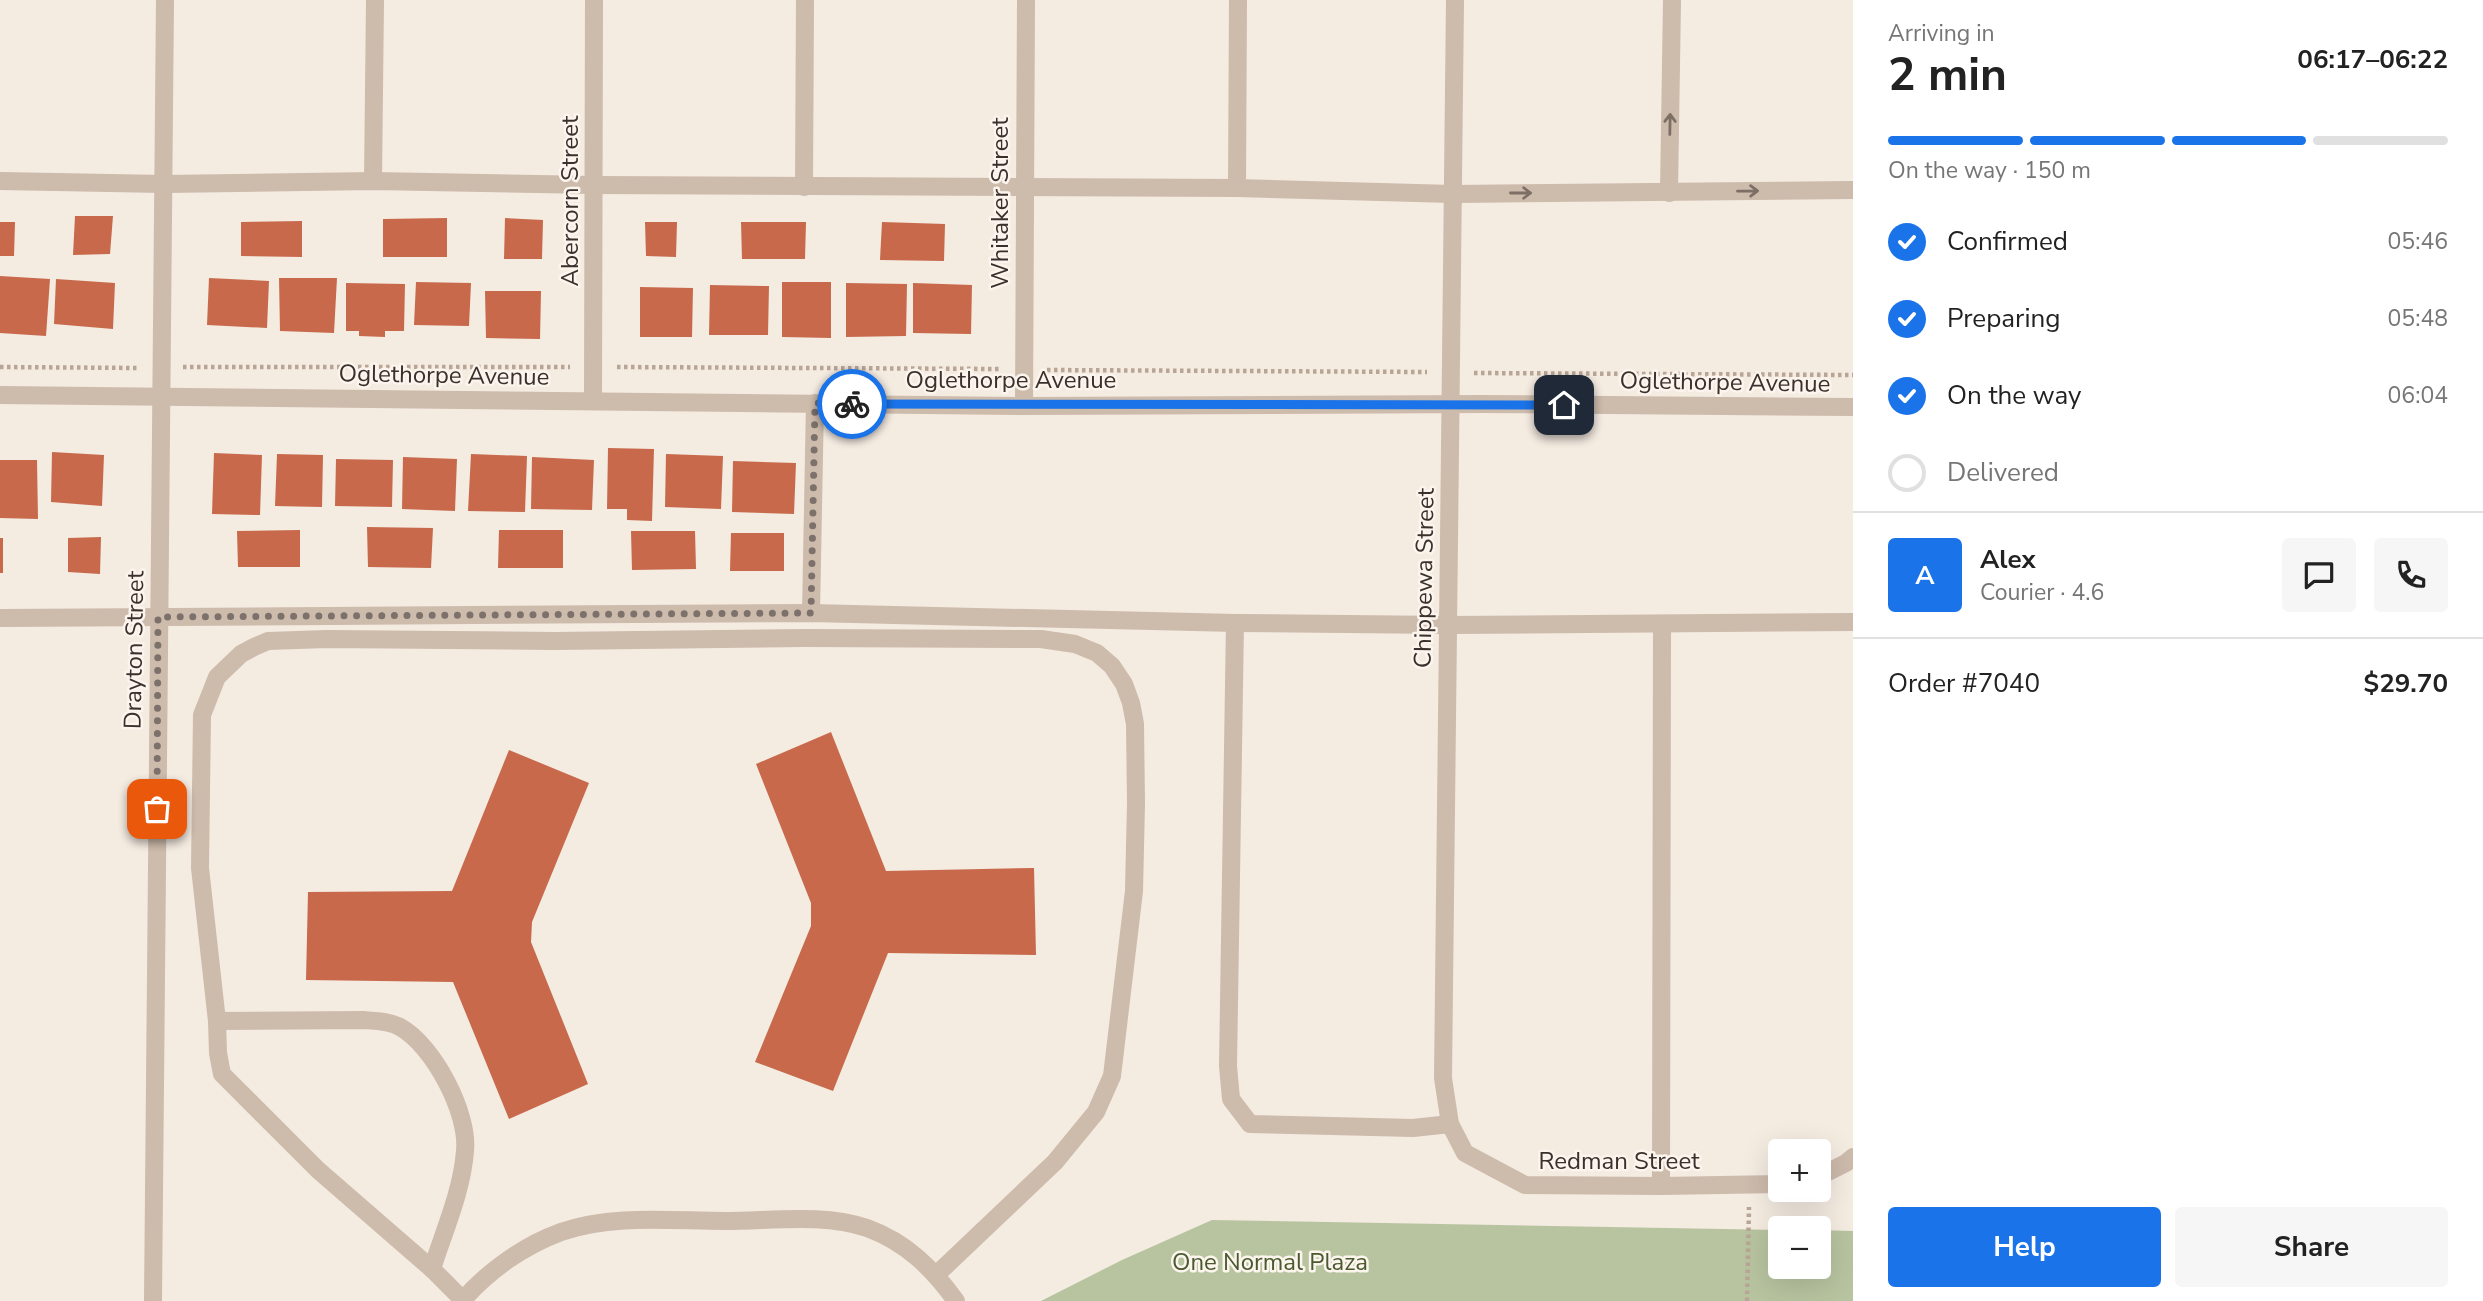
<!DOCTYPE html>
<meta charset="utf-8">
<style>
:root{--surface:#fff;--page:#f6f6f6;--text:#222;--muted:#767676;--line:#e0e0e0;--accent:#1a73e8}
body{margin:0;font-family:"Nunito Sans",sans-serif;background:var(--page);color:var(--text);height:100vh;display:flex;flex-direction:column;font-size:26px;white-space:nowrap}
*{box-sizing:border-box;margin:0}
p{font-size:23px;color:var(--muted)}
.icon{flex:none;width:38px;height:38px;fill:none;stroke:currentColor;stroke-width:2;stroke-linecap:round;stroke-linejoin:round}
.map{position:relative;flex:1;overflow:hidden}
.sheet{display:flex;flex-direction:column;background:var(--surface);width:630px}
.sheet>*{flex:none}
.controls{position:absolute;left:1768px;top:1139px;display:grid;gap:14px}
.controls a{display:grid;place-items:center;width:63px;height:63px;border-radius:7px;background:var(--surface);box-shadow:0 7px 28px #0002;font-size:35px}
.pin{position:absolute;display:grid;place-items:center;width:60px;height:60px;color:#fff;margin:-30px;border-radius:14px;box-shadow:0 4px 10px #0006}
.courier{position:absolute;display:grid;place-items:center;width:70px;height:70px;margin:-35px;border:5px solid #1a73e8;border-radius:50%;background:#fff;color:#222;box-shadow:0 2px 9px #0007}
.summary em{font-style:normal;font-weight:700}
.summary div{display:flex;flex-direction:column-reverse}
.summary{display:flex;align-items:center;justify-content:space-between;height:119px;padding:0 35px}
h1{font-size:46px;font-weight:700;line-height:52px}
.bar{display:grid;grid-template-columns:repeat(4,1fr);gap:10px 7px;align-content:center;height:84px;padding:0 35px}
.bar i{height:9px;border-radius:5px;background:var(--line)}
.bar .on{background:var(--accent)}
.bar p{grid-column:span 4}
.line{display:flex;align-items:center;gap:18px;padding:0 35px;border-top:2px solid var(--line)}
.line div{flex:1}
.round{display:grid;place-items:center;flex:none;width:74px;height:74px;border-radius:7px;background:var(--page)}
ol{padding:0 35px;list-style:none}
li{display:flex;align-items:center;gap:21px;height:77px}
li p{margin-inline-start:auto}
li .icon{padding:7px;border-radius:50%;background:var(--accent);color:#fff;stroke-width:4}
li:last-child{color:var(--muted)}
li i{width:38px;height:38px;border:4px solid var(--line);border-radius:50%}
.cta{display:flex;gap:14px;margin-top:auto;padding:14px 35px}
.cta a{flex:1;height:80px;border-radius:7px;background:var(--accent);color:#fff;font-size:28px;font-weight:700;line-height:80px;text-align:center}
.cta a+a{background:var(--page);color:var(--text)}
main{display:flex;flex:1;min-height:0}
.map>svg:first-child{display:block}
</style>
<main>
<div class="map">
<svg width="1853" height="1301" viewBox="0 0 1853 1301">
<rect width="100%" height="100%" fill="#f4ebe1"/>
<polygon fill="#b8c4a0" points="1212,1220 1780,1230 1780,1267 1818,1267 1818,1230 1853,1231 1853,1301 1041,1301 1122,1260"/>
<g fill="#c8694b">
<polygon points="75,216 113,216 110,254 73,255"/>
<polygon points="447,218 447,257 383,257 383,219"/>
<polygon points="505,218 543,220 542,259 504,259"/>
<polygon points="302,221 302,257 241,256 241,222"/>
<polygon points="0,222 15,222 14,256 0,256"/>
<polygon points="645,222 677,222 676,257 646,256"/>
<polygon points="741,222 806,222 805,259 742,259"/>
<polygon points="882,222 945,224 944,261 880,260"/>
<polygon points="0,276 50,279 46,336 0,333"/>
<polygon points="209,278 269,281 267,328 207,325"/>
<polygon points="279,278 337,278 334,333 280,331"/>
<polygon points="56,279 115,283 113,329 54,324"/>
<polygon points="416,282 471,283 469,326 414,325"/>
<polygon points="782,282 831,282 831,338 782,337"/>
<polygon points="346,283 405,284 404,331 385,331 385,337 359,336 359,331 346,331"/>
<polygon points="846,283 907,284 906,336 846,337"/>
<polygon points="913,283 972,285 971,334 913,333"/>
<polygon points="710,285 769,286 768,335 709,335"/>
<polygon points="640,287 693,288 692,337 640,337"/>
<polygon points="485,291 541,291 540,339 486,338"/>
<polygon points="608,448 654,449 652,521 627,520 627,509 607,509"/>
<polygon points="52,452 104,455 102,506 51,502"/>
<polygon points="214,453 262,455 260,515 212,514"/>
<polygon points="277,454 323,455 322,507 275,506"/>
<polygon points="471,454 527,456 525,512 468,511"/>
<polygon points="666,454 723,456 721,509 665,507"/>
<polygon points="403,457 457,459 455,511 402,509"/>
<polygon points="532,457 594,460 592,510 531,509"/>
<polygon points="336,459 393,460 392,507 335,506"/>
<polygon points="0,460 37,460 38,519 0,518"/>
<polygon points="733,461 796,463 794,514 732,512"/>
<polygon points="367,527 433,528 431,568 368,567"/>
<polygon points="300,530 300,567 238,567 237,531"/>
<polygon points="499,530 563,530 563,568 498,568"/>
<polygon points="631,531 695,531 696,569 632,570"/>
<polygon points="731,533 784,533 784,571 730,571"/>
<polygon points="101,537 100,574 68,572 68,538"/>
<rect x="0" y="538" width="3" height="35"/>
<polygon points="831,732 886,871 1034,868 1036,955 888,953 833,1091 755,1062 811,926 811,903 756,764"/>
<polygon points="509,750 589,783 532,922 531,942 588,1084 509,1119 453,982 306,980 308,892 452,891"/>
</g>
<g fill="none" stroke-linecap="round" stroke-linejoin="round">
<g stroke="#b9a596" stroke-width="4.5" stroke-dasharray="3.5 3.5" stroke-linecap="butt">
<polyline points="0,367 139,368"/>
<polyline points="183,367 570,367"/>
<polyline points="617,367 1000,369"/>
<polyline points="1047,370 1427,372"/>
<polyline points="1474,373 1853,375"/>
<polyline points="1747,1301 1749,1207"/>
</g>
<g stroke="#cdbbac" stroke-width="18">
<polyline points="1455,0 1443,1078 1450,1124 1465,1153 1525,1185 1661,1186 1780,1184"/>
<polyline points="0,181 164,184 373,181 595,185 1237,188 1453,194 1853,190"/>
<polyline points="373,181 375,0"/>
<polyline points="804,187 805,0"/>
<polyline points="1237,188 1238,0"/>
<polyline points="1669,193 1672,0"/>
<polyline points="0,395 1024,406 1481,404 1853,407"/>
<polyline points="593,401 594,0"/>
<polyline points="1024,406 1026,0"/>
<polyline points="811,613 815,403"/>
<polyline points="0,618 811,613 1235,623 1448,625 1853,622"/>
<polyline points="1235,623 1228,1066 1231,1099 1250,1124 1413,1128 1450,1124"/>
<path d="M217,1021L363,1020C376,1021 389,1021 400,1027C433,1045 469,1113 465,1151C462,1191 444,1231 432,1269"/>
<polyline points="1818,1177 1846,1163 1853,1157"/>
<polyline points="1661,1186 1662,624"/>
<polyline points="463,1300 432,1269 318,1170 222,1074 218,1053 217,1021 200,868 202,715 217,677 241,654 254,647 268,641 327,639 554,641 805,638 1041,639 1075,644 1097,653 1112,666 1124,684 1131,703 1135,724 1136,803 1134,891 1112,1076 1096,1112 1055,1162 936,1275"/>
<polyline points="153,1301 165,0"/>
<path d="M462,1301C488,1271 523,1246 561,1232C612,1214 672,1221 725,1221C771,1221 824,1213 867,1228C906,1242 933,1269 956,1301"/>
</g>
</g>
<defs><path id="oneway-shaft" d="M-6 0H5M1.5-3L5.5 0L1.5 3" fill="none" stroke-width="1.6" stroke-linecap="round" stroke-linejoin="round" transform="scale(1.75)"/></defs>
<g stroke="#7d6f65">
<use href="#oneway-shaft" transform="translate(1670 124) rotate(-89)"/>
<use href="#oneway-shaft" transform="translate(1748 191) rotate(-1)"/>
<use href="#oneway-shaft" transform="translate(1521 193)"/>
</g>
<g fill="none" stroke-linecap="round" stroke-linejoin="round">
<polyline stroke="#7c716b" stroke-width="7" stroke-dasharray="0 12.6" points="157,809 158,617 811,613 815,403 852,404"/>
<polyline stroke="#1a73e8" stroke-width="9" points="852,404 1564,405"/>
</g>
<g text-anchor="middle" stroke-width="5" stroke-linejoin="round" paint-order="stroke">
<g font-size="24" fill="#3b302b" stroke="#fbf5ee">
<text transform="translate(570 201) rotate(-90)" y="8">Abercorn Street</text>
<text transform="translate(1000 203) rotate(-90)" y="8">Whitaker Street</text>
<text transform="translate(444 375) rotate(1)" y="8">Oglethorpe Avenue</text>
<text x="1011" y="388">Oglethorpe Avenue</text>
<text transform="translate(1725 382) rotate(1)" y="8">Oglethorpe Avenue</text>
<text transform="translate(1424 578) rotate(-89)" y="8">Chippewa Street</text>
<text transform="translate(134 650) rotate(-89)" y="8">Drayton Street</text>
<text x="1619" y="1169">Redman Street</text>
</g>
<g font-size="24" fill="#4a5a2e" stroke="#fbf5ee">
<text x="1270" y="1270">One Normal Plaza</text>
</g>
</g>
</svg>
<div class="controls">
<a>+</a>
<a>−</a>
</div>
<div class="pin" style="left:157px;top:809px;background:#ea580c"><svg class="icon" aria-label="bag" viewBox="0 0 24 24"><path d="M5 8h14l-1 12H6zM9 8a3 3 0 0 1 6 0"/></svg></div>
<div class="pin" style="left:1564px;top:405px;background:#1f2937"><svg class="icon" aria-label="home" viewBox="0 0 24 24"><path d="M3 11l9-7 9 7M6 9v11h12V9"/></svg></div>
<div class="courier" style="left:852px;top:404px"><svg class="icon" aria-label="bike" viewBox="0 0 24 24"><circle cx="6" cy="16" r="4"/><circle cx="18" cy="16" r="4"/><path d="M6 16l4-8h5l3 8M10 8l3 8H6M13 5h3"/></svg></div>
</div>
<section class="sheet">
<div class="summary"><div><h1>2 min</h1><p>Arriving in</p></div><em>06:17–06:22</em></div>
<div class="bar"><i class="on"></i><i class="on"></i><i class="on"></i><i></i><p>On the way · 150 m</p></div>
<ol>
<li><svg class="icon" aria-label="check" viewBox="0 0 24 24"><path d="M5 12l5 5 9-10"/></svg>Confirmed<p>05:46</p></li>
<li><svg class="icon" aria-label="check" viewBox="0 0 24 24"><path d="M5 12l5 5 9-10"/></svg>Preparing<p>05:48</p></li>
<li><svg class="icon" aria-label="check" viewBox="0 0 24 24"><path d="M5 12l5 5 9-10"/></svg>On the way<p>06:04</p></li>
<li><i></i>Delivered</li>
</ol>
<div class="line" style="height:126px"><b class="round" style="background:var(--accent);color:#fff">A</b><div><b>Alex</b><p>Courier · 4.6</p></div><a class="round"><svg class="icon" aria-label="chat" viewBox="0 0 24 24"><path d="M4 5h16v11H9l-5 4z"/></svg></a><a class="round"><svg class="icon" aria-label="phone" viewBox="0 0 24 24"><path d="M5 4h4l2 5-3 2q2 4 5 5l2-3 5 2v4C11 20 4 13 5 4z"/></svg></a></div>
<div class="line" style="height:91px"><div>Order #7040</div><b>$29.70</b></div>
<div class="cta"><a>Help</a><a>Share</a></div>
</section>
</main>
